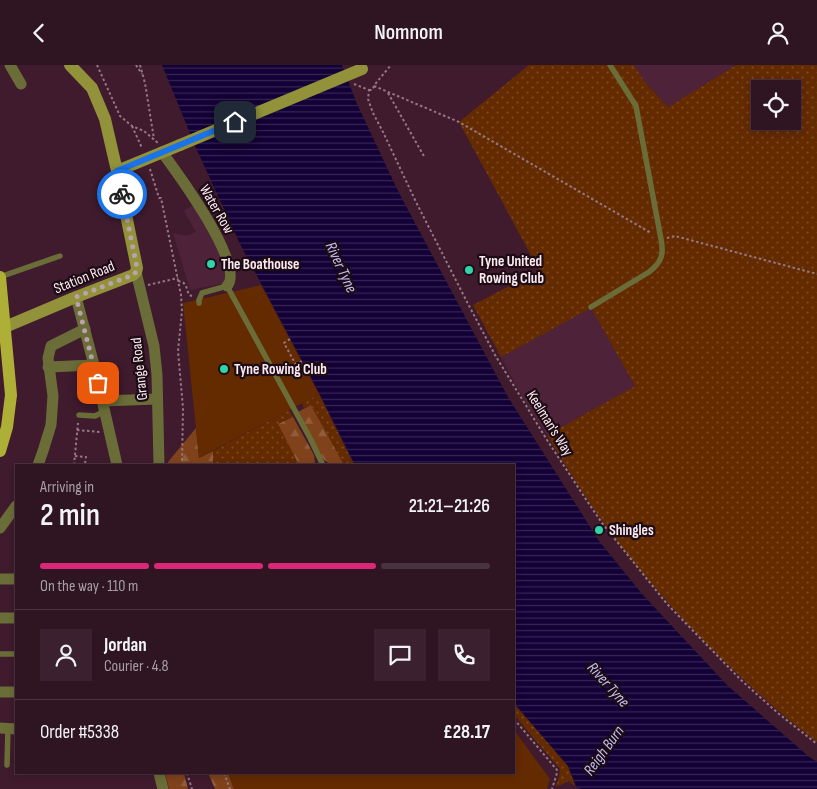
<!DOCTYPE html>
<meta charset="utf-8">
<style>
:root{--surface:#2f1422;--page:#3b212f;--text:#f1f3f6;--muted:#a79ea5;--line:#4a3340;--accent:#db2777}
body{margin:0;font-family:"Sofia Sans Condensed",sans-serif;background:var(--page);color:var(--text);height:100vh;display:flex;flex-direction:column;font-size:19px;white-space:nowrap}
*{box-sizing:border-box;margin:0}
p{font-size:16px;color:var(--muted)}
.icon{flex:none;width:28px;height:28px;fill:none;stroke:currentColor;stroke-width:2;stroke-linecap:round;stroke-linejoin:round}
.map{position:relative;flex:1;overflow:hidden}
.side{position:absolute;left:15px;top:399px;width:500px;height:310px;display:flex;flex-direction:column;background:var(--surface);border-radius:0px;box-shadow:0 2px 8px #0003,0 0 0 1px var(--line)}
.side>*{flex:none}
.controls{position:absolute;left:751px;top:15px;display:grid;gap:10px}
.controls a{display:grid;place-items:center;width:50px;height:50px;border-radius:0px;background:var(--surface);box-shadow:0 2px 8px #0003,0 0 0 1px var(--line);font-size:25px}
.pin{position:absolute;display:grid;place-items:center;width:42px;height:42px;color:#fff;margin:-21px;border-radius:10px;box-shadow:0 2px 8px #0006}
.courier{position:absolute;display:grid;place-items:center;width:50px;height:50px;margin:-25px;border:4px solid #1a73e8;border-radius:50%;background:#fff;color:#222;box-shadow:0 1px 6px #0007}
.overview em{font-style:normal;font-weight:600}
.overview div{display:flex;flex-direction:column-reverse}
.overview{display:flex;align-items:center;justify-content:space-between;height:85px;padding:0 25px}
h1{font-size:32px;font-weight:600;line-height:38px}
.bar{display:grid;grid-template-columns:repeat(4,1fr);gap:8px 5px;align-content:center;height:60px;padding:0 25px}
.bar i{height:6px;border-radius:4px;background:var(--line)}
.bar .active{background:var(--accent)}
.bar p{grid-column:span 4}
.line{display:flex;align-items:center;gap:12px;padding:0 25px;border-top:1px solid var(--line)}
.line div{flex:1}
.round{display:grid;place-items:center;flex:none;width:52px;height:52px;border-radius:0px;background:var(--page)}
header{display:flex;justify-content:space-between;align-items:center;height:65px;padding:0 25px;background:var(--surface);font-size:22px;font-weight:600}
.map>svg:first-child{display:block}
</style>
<header><svg class="icon" aria-label="back" viewBox="0 0 24 24"><path d="M15 5l-7 7 7 7"/></svg>Nomnom<svg class="icon" aria-label="person" viewBox="0 0 24 24"><circle cx="12" cy="8" r="4"/><path d="M4 21q1-7 8-7t8 7"/></svg></header>
<div class="map">
<svg width="817" height="724" viewBox="0 0 817 724">
<defs>
<pattern id="grass-dots" width="8" height="8" patternUnits="userSpaceOnUse" patternTransform="scale(1.25)"><rect width="8" height="8" fill="#642a00"/><path d="M2 2h.1M6 6h.1" fill="none" stroke="#7b4926" stroke-width="1.8" stroke-linecap="round"/></pattern>
<pattern id="forest-firs" width="22" height="20" patternUnits="userSpaceOnUse" patternTransform="scale(1.25)"><rect width="22" height="20" fill="#7f421b"/><path d="M5 1l3.5 6h-7zM16 11l3.5 6h-7z" fill="#925d3d"/></pattern>
<pattern id="water-rules" width="6" height="5" patternUnits="userSpaceOnUse" patternTransform="scale(1.25)"><rect width="6" height="5" fill="#130036"/><path d="M0 2.5h6" fill="none" stroke="#362554"/></pattern>
</defs>
<rect width="100%" height="100%" fill="#3f1b2d"/>
<g fill="#4e2339">
<polygon points="634,0 736,0 668,42 645,17"/>
<polygon points="193,140 225,196 226,218 190,225 173,168 187,171 196,167 184,146"/>
<polygon points="591,242 635,321 547,370 526,339 501,292"/>
</g>
<g fill="url(#grass-dots)" fill-rule="evenodd">
<path d="M529,0H634L645,17L668,42L736,0H817V677C782,651 751,622 720,592C677,550 638,505 603,457C583,429 565,400 547,370L635,321L591,243L501,292L473,240L539,205L459,57ZM760,24H792V56H760Z"/>
<polygon points="319,329 351,394 355,400 344,400 311,340 304,343 302,338"/>
<polygon points="289,345 293,352 278,359 299,400 213,400 213,386"/>
<polygon points="514,639 568,701 576,722 569,716 556,722 559,712 560,704 514,650"/>
</g>
<g fill="url(#forest-firs)">
<path d="M311,340L344,400C335,400 328,401 322,392L298,347Z"/>
<polygon points="293,352 314,390 315,400 299,400 278,359"/>
<polygon points="196,363 199,393 213,386 213,400 168,400 168,397"/>
<polygon points="165,708 184,708 188,724 169,724"/>
<polygon points="208,708 228,708 234,724 215,724"/>
</g>
<g fill="#642a00">
<polygon points="261,220 319,329 199,393 183,238"/>
<polygon points="514,665 550,714 547,724 234,724 228,708 514,708"/>
</g>
<polygon fill="url(#water-rules)" points="162,0 342,0 357,39 399,128 508,332 599,476 642,529 727,620 808,691 817,697 817,724 581,724 576,722 568,701 514,638 514,400 355,400 319,328 239,177 196,83"/>
<g fill="none" stroke-linecap="round" stroke-linejoin="round">
<g stroke="#957885" stroke-width="2" stroke-dasharray="2.5 2.5" stroke-linecap="butt">
<polyline points="97,0 120,51 132,61 144,66 158,78"/>
<polyline points="136,0 142,9"/>
<polyline points="140,0 145,18 154,74"/>
<polyline points="354,19 369,25 368,34 373,48 383,67 416,137 466,235 495,290 547,375 587,436 602,458 667,539 741,615 779,649 817,679"/>
<polyline points="374,21 459,57 651,168"/>
<polyline points="369,25 372,25 376,18 391,0"/>
<polyline points="388,28 425,93"/>
<polyline points="132,61 142,83"/>
<polyline points="150,104 159,133 161,133 181,230 182,246 178,286 183,343 182,400"/>
<polyline points="667,173 675,171 817,209"/>
<path d="M178,216C187,217 186,223 189,230L192,231"/>
<polyline points="148,220 178,213"/>
<polyline points="290,274 284,278 296,300"/>
<polyline points="282,307 302,296"/>
<polyline points="77,365 100,367"/>
<polyline points="75,391 86,392 85,399 87,400"/>
<polyline points="74,400 78,358"/>
<polyline points="514,654 557,705 557,708 552,724"/>
<polyline points="187,708 192,724"/>
<polyline points="224,708 230,724"/>
</g>
<g stroke="#6b6d38" stroke-width="5.5">
<polyline points="0,212 60,191"/>
<polyline points="199,238 199,235 202,228 227,221 310,373 322,398 322,400"/>
<path d="M591,242L649,207C662,197 664,189 661,174L636,41L610,0"/>
<polyline points="79,350 95,351 105,346"/>
<polyline points="0,589 16,589"/>
<polyline points="7,700 8,664"/>
</g>
<g stroke="#6b6d38" stroke-width="11">
<polyline points="10,0 21,19"/>
<path d="M162,87C176,106 247,202 227,221"/>
<polyline points="136,207 154,281 157,310 159,400"/>
<polyline points="76,232 94,300 117,400"/>
<polyline points="48,302 94,300"/>
<polyline points="102,336 157,334"/>
<polyline points="38,400 43,386 51,360 53,331 48,293 51,281 85,264"/>
<polyline points="0,463 16,441"/>
<polyline points="0,514 16,514"/>
<polyline points="0,553 16,553"/>
<polyline points="0,627 16,627"/>
<polyline points="0,663 16,664"/>
<polyline points="159,708 163,724"/>
</g>
<g stroke="#91923a" stroke-width="12">
<polyline points="117,106 180,80"/>
<polyline points="5,262 76,232 133,210 136,207 137,203 117,106 105,54 92,23 70,0"/>
</g>
<polyline stroke="#aeaf37" stroke-width="12" points="0,212 11,330 7,362 0,386"/>
<polyline stroke="#91923a" stroke-width="12" points="180,80 362,4"/>
</g>
<g fill="none" stroke-linecap="round" stroke-linejoin="round">
<polyline stroke="#baa1ac" stroke-width="5" stroke-dasharray="0 9" points="98,318 76,232 133,210 136,207 137,203 122,129"/>
<polyline stroke="#1a73e8" stroke-width="6" points="122,129 117,106 235,57"/>
</g>
<g fill="#30d4aa" stroke="#1c0c14" stroke-width="2">
<circle cx="211" cy="199" r="5"/>
<circle cx="469" cy="205" r="5"/>
<circle cx="224" cy="304" r="5"/>
<circle cx="599" cy="465" r="5"/>
</g>
<g text-anchor="middle" stroke-width="4.5" stroke-linejoin="round" paint-order="stroke">
<g font-size="15" fill="#fde9f1" stroke="#1c0c14">
<text transform="translate(217 144) rotate(60)" y="5">Water Row</text>
<text transform="translate(84 212) rotate(-22)" y="5">Station Road</text>
<text transform="translate(139 304) rotate(-96)" y="5">Grange Road</text>
<text transform="translate(550 358) rotate(58)" y="5">Keelman's Way</text>
</g>
<g font-size="15" font-weight="bold" fill="#fde9f1" stroke="#1c0c14" text-anchor="start">
<text x="479" y="201">Tyne United<tspan x="479" dy="17">Rowing Club</tspan></text>
<text x="221" y="204">The Boathouse</text>
<text x="234" y="309">Tyne Rowing Club</text>
<text x="609" y="470">Shingles</text>
</g>
<g font-size="16" font-style="italic" fill="#c4bdf5" stroke="#1c0c14">
<text transform="translate(342 202) rotate(65)" y="6">River Tyne</text>
<text transform="translate(609 619) rotate(48)" y="6">River Tyne</text>
<text transform="translate(603 685) rotate(-54)" y="6">Reigh Burn</text>
</g>
</g>
</svg>
<div class="controls">
<a><svg class="icon" aria-label="locate" viewBox="0 0 24 24"><circle cx="12" cy="12" r="6"/><path d="M12 2v4M12 18v4M2 12h4M18 12h4"/></svg></a>
</div>
<div class="pin" style="left:98px;top:318px;background:#ea580c"><svg class="icon" aria-label="bag" viewBox="0 0 24 24"><path d="M5 8h14l-1 12H6zM9 8a3 3 0 0 1 6 0"/></svg></div>
<div class="pin" style="left:235px;top:57px;background:#1f2937"><svg class="icon" aria-label="home" viewBox="0 0 24 24"><path d="M3 11l9-7 9 7M6 9v11h12V9"/></svg></div>
<div class="courier" style="left:122px;top:129px"><svg class="icon" aria-label="bike" viewBox="0 0 24 24"><circle cx="6" cy="16" r="4"/><circle cx="18" cy="16" r="4"/><path d="M6 16l4-8h5l3 8M10 8l3 8H6M13 5h3"/></svg></div>
<section class="side">
<div class="overview"><div><h1>2 min</h1><p>Arriving in</p></div><em>21:21–21:26</em></div>
<div class="bar"><i class="active"></i><i class="active"></i><i class="active"></i><i></i><p>On the way · 110 m</p></div>
<div class="line" style="height:90px"><a class="round"><svg class="icon" aria-label="person" viewBox="0 0 24 24"><circle cx="12" cy="8" r="4"/><path d="M4 21q1-7 8-7t8 7"/></svg></a><div><b>Jordan</b><p>Courier · 4.8</p></div><a class="round"><svg class="icon" aria-label="chat" viewBox="0 0 24 24"><path d="M4 5h16v11H9l-5 4z"/></svg></a><a class="round"><svg class="icon" aria-label="phone" viewBox="0 0 24 24"><path d="M5 4h4l2 5-3 2q2 4 5 5l2-3 5 2v4C11 20 4 13 5 4z"/></svg></a></div>
<div class="line" style="height:65px"><div>Order #5338</div><b>£28.17</b></div>
</section>
</div>
